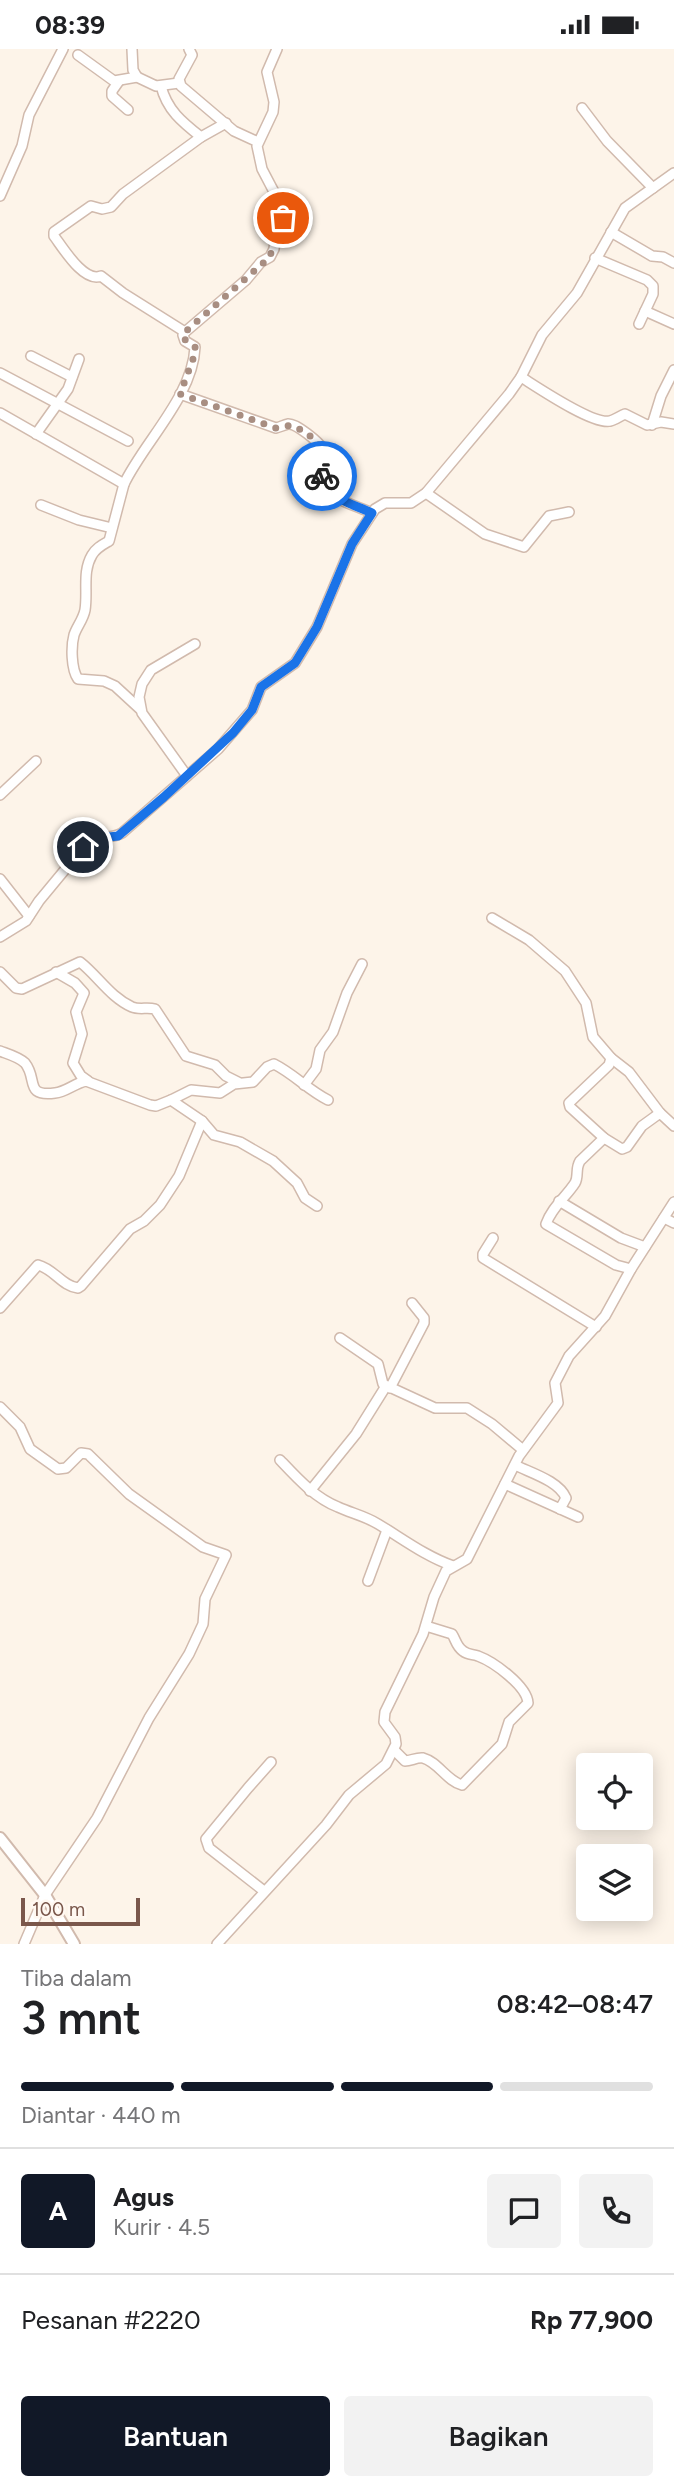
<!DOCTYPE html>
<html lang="id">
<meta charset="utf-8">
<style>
:root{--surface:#fff;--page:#f2f2f2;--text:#202124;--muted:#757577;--line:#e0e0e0;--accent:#111827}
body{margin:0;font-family:Figtree,sans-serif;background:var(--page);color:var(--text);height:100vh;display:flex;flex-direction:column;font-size:26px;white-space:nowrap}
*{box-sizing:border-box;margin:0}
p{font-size:23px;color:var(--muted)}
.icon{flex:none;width:38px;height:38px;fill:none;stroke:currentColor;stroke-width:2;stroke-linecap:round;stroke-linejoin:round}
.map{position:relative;height:1895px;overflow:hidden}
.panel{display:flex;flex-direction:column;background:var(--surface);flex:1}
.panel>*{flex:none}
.buttons{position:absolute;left:576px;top:1704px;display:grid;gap:14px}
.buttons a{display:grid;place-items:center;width:77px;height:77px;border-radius:7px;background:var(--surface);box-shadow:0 4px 18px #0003;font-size:35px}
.scale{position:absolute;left:21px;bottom:18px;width:119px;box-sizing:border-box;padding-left:7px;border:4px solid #7a574b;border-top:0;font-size:19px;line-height:24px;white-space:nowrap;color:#7a574b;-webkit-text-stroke:5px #fff8f1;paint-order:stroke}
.pin{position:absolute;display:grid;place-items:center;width:60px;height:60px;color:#fff;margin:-30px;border:4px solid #fff;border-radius:50%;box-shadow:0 2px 7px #0007}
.courier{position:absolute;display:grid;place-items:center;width:70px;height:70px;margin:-35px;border:5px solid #1a73e8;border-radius:50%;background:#fff;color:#222;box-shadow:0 2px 9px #0007}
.headline em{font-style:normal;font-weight:600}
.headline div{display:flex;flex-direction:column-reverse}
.headline{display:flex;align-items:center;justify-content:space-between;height:119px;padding:0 21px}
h1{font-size:46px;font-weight:600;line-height:52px}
.bar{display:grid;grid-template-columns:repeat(4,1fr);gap:10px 7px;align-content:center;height:84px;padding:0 21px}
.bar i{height:9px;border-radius:5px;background:var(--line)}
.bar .on{background:var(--accent)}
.bar p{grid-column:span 4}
.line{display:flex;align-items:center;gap:18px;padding:0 21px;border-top:2px solid var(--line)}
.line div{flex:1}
.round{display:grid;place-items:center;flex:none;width:74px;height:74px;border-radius:7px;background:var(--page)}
.action{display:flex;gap:14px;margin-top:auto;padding:14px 21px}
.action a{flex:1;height:80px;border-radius:7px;background:var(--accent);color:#fff;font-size:28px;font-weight:600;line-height:80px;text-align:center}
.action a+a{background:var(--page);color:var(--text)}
.status{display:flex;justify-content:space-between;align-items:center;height:49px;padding:0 35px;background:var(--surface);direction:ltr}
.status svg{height:19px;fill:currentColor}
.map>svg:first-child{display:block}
</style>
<div class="status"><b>08:39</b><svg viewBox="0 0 49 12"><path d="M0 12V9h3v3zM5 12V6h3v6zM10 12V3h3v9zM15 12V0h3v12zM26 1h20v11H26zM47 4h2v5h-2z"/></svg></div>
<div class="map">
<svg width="674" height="1895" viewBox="0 0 674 1895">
<rect width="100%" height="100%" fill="#fdf4e9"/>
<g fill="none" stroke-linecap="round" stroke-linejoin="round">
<g stroke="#d1baad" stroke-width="12">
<g id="minor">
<polyline points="132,0 133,21 137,28"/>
<polyline points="189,0 192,6 179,30 181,37 234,82 258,93"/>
<polyline points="78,6 114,32 137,28 156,37 179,34"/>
<polyline points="119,32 112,42 112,47 128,61"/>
<path d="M161,37C167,61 182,73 201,88"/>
<polyline points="582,59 607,92 653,139"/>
<polyline points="0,147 22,97 29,66 63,0"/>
<polyline points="611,183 652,207 663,208 674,214"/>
<polyline points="595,209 647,231 653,237 653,245 639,275"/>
<polyline points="645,262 674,275"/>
<path d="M185,283L123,244L101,227C84,234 63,199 54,187V183L91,157L102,160L111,158L123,145L201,88L226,74"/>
<polyline points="31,307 72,328"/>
<polyline points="0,324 128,392"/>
<path d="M521,328C537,338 593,376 610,372C615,371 620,367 625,365L647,376L661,373L674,375"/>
<path d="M180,345L276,379C280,378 284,376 288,375C296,374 319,393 323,400C325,410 321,419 322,429C324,450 356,456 372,464"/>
<path d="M0,364L124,435C144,393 193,347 195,298L185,292L183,286L185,283L246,231L261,213L270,208L274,200L276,183L283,169V160L262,120L257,97L273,63L274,53L267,23L277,0"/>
<polyline points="652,376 661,347 674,321"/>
<polyline points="36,385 68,340 79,310"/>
<path d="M124,435L109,492C102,496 96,499 92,506C82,523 88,542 85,561C83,571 77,577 74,586C71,597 71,620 78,630L104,632L115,637L140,660"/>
<polyline points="426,444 485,485 524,498 549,467 569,463"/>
<polyline points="41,456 79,471 112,479"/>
<polyline points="187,727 142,664 139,648 142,635 151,621 195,595"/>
<polyline points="0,746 36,712"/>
<polyline points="0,830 29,867"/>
<polyline points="492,869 529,891 565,922 586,954 593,988 611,1009 609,1016 569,1054 570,1058 604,1089 622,1100 627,1098 642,1077 660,1064 674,1077"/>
<path d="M0,888L26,872L39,852L87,794C97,785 111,791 122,784L218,700L252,661L261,638L295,614L317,578L352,495L375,460L385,454H411L426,444L509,345L521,328L542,286L577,244L625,159L674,124"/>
<path d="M0,923L16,939L22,940L80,913C98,927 110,948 132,958C139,961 147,958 155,960L186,1007L215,1016L226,1027L238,1033"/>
<polyline points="56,923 75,934 84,944 76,963 82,985 73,1014 81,1027 88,1032"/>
<path d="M0,1002C8,1005 19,1008 25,1014C38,1030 24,1048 55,1044C66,1043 75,1034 86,1032L150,1056L156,1057L171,1051"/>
<polyline points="611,1009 629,1023 660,1064"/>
<polyline points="304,1036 316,1020 320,1001 333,983 347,944 362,915"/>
<path d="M604,1089L580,1112C575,1120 579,1127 575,1134C566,1148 552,1158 546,1175L616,1216L631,1220"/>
<polyline points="559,1152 621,1189 645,1198"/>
<path d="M317,1157L305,1149L297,1134L273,1112L240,1093L214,1086L202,1072L171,1051L191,1041L220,1044L234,1035L253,1033L267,1018L274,1015C294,1025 308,1041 328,1051"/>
<polyline points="664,1169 674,1174"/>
<polyline points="493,1189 483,1205 483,1209 596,1278"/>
<path d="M0,1259L38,1216C54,1220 62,1237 78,1239L81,1237L130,1180L144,1172L160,1156L179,1127L202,1072"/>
<polyline points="340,1289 378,1315 383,1335 435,1359 467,1359 492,1375 523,1401"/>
<polyline points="390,1339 424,1274 424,1269 412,1254"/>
<polyline points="0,1358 20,1378 30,1400 58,1420 66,1419 81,1404 88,1405 129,1445 203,1498 226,1506 205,1550 203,1575 189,1605 149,1669 97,1769 45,1846 24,1895"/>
<path d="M280,1411C297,1429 315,1449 338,1458C351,1464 365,1467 378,1475C403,1490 425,1507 453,1517"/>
<path d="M515,1416C531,1424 559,1432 566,1449L560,1460"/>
<polyline points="505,1435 578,1468"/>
<polyline points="310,1442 356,1385 386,1337"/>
<polyline points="368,1532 387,1481"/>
<path d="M394,1701L405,1712C411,1712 417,1708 423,1709C438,1713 447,1732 462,1736L502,1695L509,1673L528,1654C527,1637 494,1613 478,1607C472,1605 468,1606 463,1602C456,1597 456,1591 452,1585L426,1577"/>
<polyline points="264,1842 209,1799 206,1790 248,1739 271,1713"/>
<polyline points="217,1895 326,1776 349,1746 386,1715 396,1695 395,1688 384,1673 385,1663 423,1585 434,1548 446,1522 467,1510 519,1407 558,1354 555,1334 569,1307 605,1267 631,1220 674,1153"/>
</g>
</g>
<g stroke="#d1baad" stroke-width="14">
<polyline id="tertiary" points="0,1789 45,1846 74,1895"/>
</g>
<use href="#minor" stroke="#fff" stroke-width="9"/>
<use href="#tertiary" stroke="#fff" stroke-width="10"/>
</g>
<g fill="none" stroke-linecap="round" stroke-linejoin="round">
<path stroke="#a88e82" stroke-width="7" stroke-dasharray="0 12.6" d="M283,169L276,183L270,208L185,283L183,289L195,298L196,302L180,345L276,379L293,376C320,393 325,394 322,427"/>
<path stroke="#1a73e8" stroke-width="9" d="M83,798L91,790L118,787L164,748L233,684L252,661L261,638L295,614L317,578L352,495L372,464C354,455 325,450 322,427"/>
</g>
</svg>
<div class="buttons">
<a><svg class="icon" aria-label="locate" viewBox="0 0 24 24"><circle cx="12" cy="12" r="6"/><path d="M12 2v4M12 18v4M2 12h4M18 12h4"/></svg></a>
<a><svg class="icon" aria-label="layers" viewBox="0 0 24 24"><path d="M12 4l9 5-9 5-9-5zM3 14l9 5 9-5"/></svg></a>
</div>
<div class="scale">100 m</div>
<div class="pin" style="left:283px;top:169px;background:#ea580c"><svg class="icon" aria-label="bag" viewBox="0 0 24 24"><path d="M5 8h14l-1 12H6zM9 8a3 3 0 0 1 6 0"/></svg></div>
<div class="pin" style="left:83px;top:798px;background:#1f2937"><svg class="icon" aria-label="home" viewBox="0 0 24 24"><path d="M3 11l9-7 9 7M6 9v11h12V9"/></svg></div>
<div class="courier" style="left:322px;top:427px"><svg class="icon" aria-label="bike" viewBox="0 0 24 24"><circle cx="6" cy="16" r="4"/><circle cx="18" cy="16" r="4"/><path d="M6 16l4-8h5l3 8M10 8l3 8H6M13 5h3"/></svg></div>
</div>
<section class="panel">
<div class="headline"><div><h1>3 mnt</h1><p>Tiba dalam</p></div><em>08:42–08:47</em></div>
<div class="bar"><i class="on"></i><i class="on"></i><i class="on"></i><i></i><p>Diantar · 440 m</p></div>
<div class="line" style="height:126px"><b class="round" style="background:var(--accent);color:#fff">A</b><div><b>Agus</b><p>Kurir · 4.5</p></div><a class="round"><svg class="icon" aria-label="chat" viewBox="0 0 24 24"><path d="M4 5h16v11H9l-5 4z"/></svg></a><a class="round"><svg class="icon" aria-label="phone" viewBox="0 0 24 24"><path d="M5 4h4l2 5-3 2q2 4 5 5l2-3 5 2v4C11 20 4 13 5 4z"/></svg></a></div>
<div class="line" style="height:91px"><div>Pesanan #2220</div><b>Rp 77,900</b></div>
<div class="action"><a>Bantuan</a><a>Bagikan</a></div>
</section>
